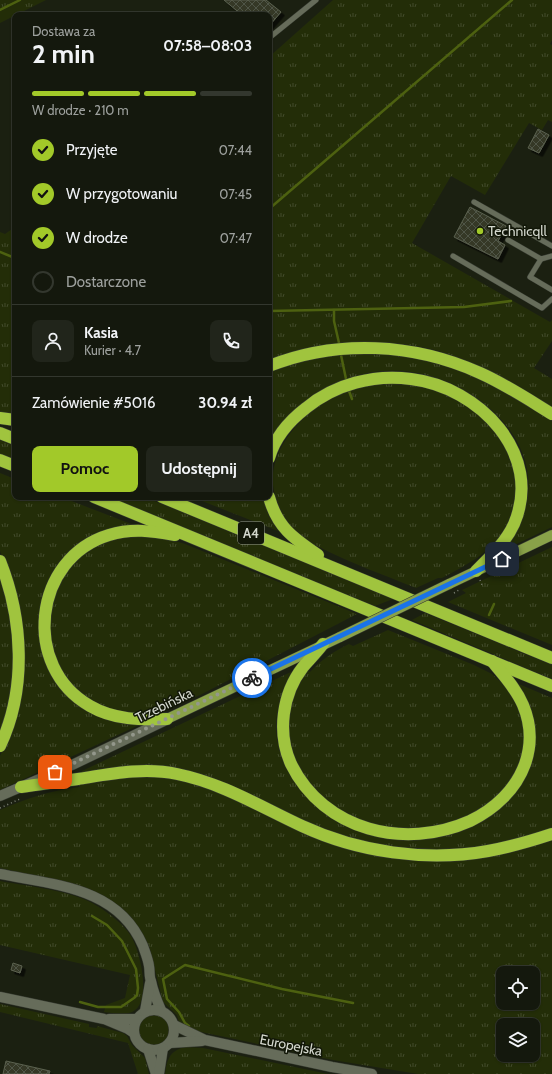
<!DOCTYPE html>
<html lang="pl">
<meta charset="utf-8">
<style>
:root{--surface:#14180d;--page:#21251b;--text:#f1f3f6;--muted:#9da09d;--line:#33372e;--accent:#a2c929}
body{margin:0;font-family:Cabin,sans-serif;background:var(--page);color:var(--text);height:100vh;display:flex;flex-direction:column;font-size:15px;white-space:nowrap}
*{box-sizing:border-box;margin:0}
p{font-size:13px;color:var(--muted)}
.icon{flex:none;width:22px;height:22px;fill:none;stroke:currentColor;stroke-width:2;stroke-linecap:round;stroke-linejoin:round}
.map{position:relative;flex:1;overflow:hidden}
.panel{position:absolute;left:12px;top:12px;width:260px;height:488px;display:flex;flex-direction:column;background:var(--surface);border-radius:8px;box-shadow:0 1px 3px #0004,0 0 0 1px var(--line)}
.panel>*{flex:none}
.buttons{position:absolute;left:496px;top:966px;display:grid;gap:8px}
.buttons a{display:grid;place-items:center;width:44px;height:44px;border-radius:8px;background:var(--surface);box-shadow:0 1px 3px #0004,0 0 0 1px var(--line);font-size:20px}
.pin{position:absolute;display:grid;place-items:center;width:34px;height:34px;color:#fff;margin:-17px;border-radius:8px;box-shadow:0 2px 6px #0006}
.courier{position:absolute;display:grid;place-items:center;width:40px;height:40px;margin:-20px;border:3px solid #1a73e8;border-radius:50%;background:#fff;color:#222;box-shadow:0 1px 5px #0007}
.overview em{font-style:normal;font-weight:700}
.overview div{display:flex;flex-direction:column-reverse}
.overview{display:flex;align-items:center;justify-content:space-between;height:68px;padding:0 20px}
h1{font-size:26px;font-weight:700;line-height:30px}
.bar{display:grid;grid-template-columns:repeat(4,1fr);gap:6px 4px;align-content:center;height:48px;padding:0 20px}
.bar i{height:5px;border-radius:3px;background:var(--line)}
.bar .current{background:var(--accent)}
.bar p{grid-column:span 4}
.line{display:flex;align-items:center;gap:10px;padding:0 20px;border-top:1px solid var(--line)}
.line div{flex:1}
.round{display:grid;place-items:center;flex:none;width:42px;height:42px;border-radius:8px;background:var(--page)}
ol{padding:0 20px;list-style:none}
li{display:flex;align-items:center;gap:12px;height:44px}
li p{margin-inline-start:auto}
li .icon{padding:4px;border-radius:50%;background:var(--accent);color:#111;stroke-width:4}
li:last-child{color:var(--muted)}
li i{width:22px;height:22px;border:2px solid var(--line);border-radius:50%}
.action{display:flex;gap:8px;margin-top:auto;padding:8px 20px}
.action a{flex:1;height:46px;border-radius:8px;background:var(--accent);color:#111;font-size:16px;font-weight:700;line-height:46px;text-align:center}
.action a+a{background:var(--page);color:var(--text)}
.map>svg:first-child{display:block}
</style>
<div class="map">
<svg width="552" height="1074" viewBox="0 0 552 1074">
<defs>
<pattern id="grass-tufts" width="24" height="20" patternUnits="userSpaceOnUse"><rect width="24" height="20" fill="#232d08"/><path d="M3 7l-1-3M5 7V3M7 7l1-3M15 17l-1-3M17 17v-4M19 17l1-3" fill="none" stroke="#424b2b"/></pattern>
<pattern id="building-cross-hatch" width="8" height="8" patternUnits="userSpaceOnUse"><rect width="8" height="8" fill="#343928"/><path d="M0 0l8 8M0 8l8-8" fill="none" stroke="#505546"/></pattern>
<filter id="shadow"><feDropShadow dx="3.5" dy="3.5" stdDeviation="0" flood-color="#0009"/></filter>
</defs>
<rect width="100%" height="100%" fill="#1b2011"/>
<g fill="url(#grass-tufts)" fill-rule="evenodd">
<polygon points="0,0 46,0 0,23"/>
<path d="M333,0H552V40L550,44L552,45V122L548,120L542,130L529,123L485,195L451,176L412,243L550,322L552,320V341L534,368L552,379V408C522,392 492,374 460,359C419,340 357,339 313,347C298,350 283,355 269,360V57Z"/>
<polygon points="15,227 15,415 0,412 0,232 5,234"/>
<path d="M383,353C409,357 435,360 460,370C493,382 522,402 552,420V527L504,550C513,538 521,524 525,510C545,439 476,382 412,372C374,366 332,380 302,404C288,414 279,430 269,443V371L282,366L331,354Z"/>
<path d="M380,384C401,384 423,384 443,393C475,406 502,432 514,465C517,475 516,488 515,498C513,509 510,520 504,530C490,553 465,566 442,578H438L416,588C384,575 350,563 319,547C309,542 298,536 291,528C285,521 282,513 278,504C259,461 295,419 331,398C346,390 364,386 380,384Z"/>
<polygon points="0,439 15,445 15,460 0,454"/>
<path d="M0,473L15,479V497H61L134,525C120,527 107,528 95,534C66,549 39,582 40,615C41,631 46,651 49,667L120,721L139,725L0,790V756L7,741L22,687L8,571L0,551Z"/>
<polygon points="106,497 145,497 393,599 375,606"/>
<polygon points="192,497 262,497 269,516 278,531"/>
<polygon points="132,535 158,536 185,544 357,614 200,695 176,705 156,711 135,713 121,712 102,707 75,688 57,663 52,649 50,631 52,601 64,574 85,552 115,538"/>
<polygon points="552,547 552,645 448,602 466,593 462,590"/>
<path d="M0,578C5,597 11,616 12,635C16,668 12,702 0,733Z"/>
<polygon points="425,613 552,665 552,679 412,620"/>
<path d="M388,630L474,665L492,674L507,688L520,709L526,740L518,771L502,792L480,810L447,824L409,830L377,826L349,815L323,798L311,787L296,766L289,745L288,719L295,692L307,670L310,672C321,660 334,651 349,644L353,646Z"/>
<path d="M295,670C290,681 284,692 280,703C268,736 284,769 305,794L379,836L475,823L531,762L514,682L552,698V830L509,842L474,848L431,851L384,847L340,836L207,778L80,774L82,771Z"/>
<path d="M141,775L185,780L391,857L552,840V1074H418L333,1060L192,1030L184,1026L179,1022L177,1015L163,1002L149,946L141,931L131,917L117,905L102,895L84,887L0,868V810C27,798 50,791 80,787L79,784ZM503,973H533V1003H503ZM503,1025H533V1055H503Z"/>
<path d="M0,881C27,886 75,891 97,906C109,913 123,924 131,936C140,951 153,1003 132,1012C125,1015 112,1013 104,1012L106,1005L125,998L130,975L0,945Z"/>
<polygon points="0,1004 89,1024 89,1027 97,1028 97,1026 123,1033 127,1036 132,1045 145,1058 149,1074 138,1074 128,1043 0,1012"/>
<circle cx="154" cy="1030" r="15"/>
<path d="M185,1047L203,1048L328,1074H165C167,1060 169,1051 185,1047Z"/>
</g>
<g fill="none" stroke-linecap="round" stroke-linejoin="round">
<g stroke="#4d6110" stroke-width="2.5">
<polyline points="0,10 20,0"/>
<polyline points="269,209 512,0"/>
<polyline points="0,252 15,258"/>
<polyline points="334,310 334,321 339,343"/>
<polyline points="269,311 464,307 511,301"/>
<polyline points="341,355 346,379"/>
<polyline points="349,391 352,399"/>
<polyline points="489,615 494,604"/>
<polyline points="80,1002 98,1007 121,1007 134,998 137,995 138,988 136,969 122,941 107,925 92,916"/>
<polyline points="189,1026 185,1023 179,1012 167,999 163,979 185,965 282,989 353,1003"/>
</g>
</g>
<g fill="url(#building-cross-hatch)" stroke="#5b614f" filter="url(#shadow)">
<polygon points="224,0 266,0 281,12 269,26 269,15 242,15"/>
<polygon points="538,129 549,135 539,153 528,148"/>
<polygon points="470,207 506,226 498,241 505,245 498,259 454,237"/>
<polygon points="13,963 22,966 20,973 11,970"/>
<polygon points="6,1061 50,1071 49,1074 3,1074"/>
</g>
<g fill="none" stroke-linecap="round" stroke-linejoin="round">
<g stroke="#373b32" stroke-width="6">
<g id="service">
<polyline points="269,38 316,0"/>
<polyline points="474,202 552,246"/>
<polyline points="508,240 541,259 552,256"/>
<polyline points="453,256 542,308 552,299"/>
<polyline points="541,259 530,277 552,290"/>
</g>
</g>
<g stroke="#373b32" stroke-width="11">
<g id="minor">
<polyline points="174,1025 205,1040 332,1067 372,1074"/>
<polyline points="170,1043 202,1041"/>
</g>
</g>
<g stroke="#373b32" stroke-width="11">
<g id="secondary">
<polyline points="0,796 72,765 166,720"/>
<path d="M0,874C54,885 118,887 143,946C145,952 148,959 149,966C150,971 149,977 151,981C153,991 157,1001 161,1010"/>
<polyline points="0,997 104,1019 128,1029 134,1033"/>
<circle cx="154" cy="1030" r="20"/>
<polyline points="145,1011 150,983"/>
<polyline points="109,1019 137,1019"/>
<polyline points="148,1049 156,1074"/>
<polyline points="159,1074 163,1048"/>
</g>
</g>
<g stroke="#373b32" stroke-width="11">
<g id="primary">
<polyline points="449,584 552,535"/>
<polyline points="167,719 340,637"/>
</g>
</g>
<g stroke="#373b32" stroke-width="13">
<g id="motorway">
<path d="M269,366C337,339 414,343 480,373C505,384 529,400 552,414"/>
<polyline points="0,418 15,420"/>
<polyline points="0,433 15,439"/>
<path d="M269,458C275,437 289,421 306,408C335,384 374,374 411,379C479,387 544,454 514,524C506,542 490,557 476,571"/>
<polyline points="0,460 15,466"/>
<polyline points="94,497 552,686"/>
<polyline points="162,497 552,658"/>
<path d="M269,497C277,527 293,538 318,555"/>
<path d="M0,561C23,619 27,689 0,746"/>
<path d="M323,644C317,652 310,659 303,667C282,694 277,733 291,764C324,831 405,850 470,821C495,809 516,789 525,764C532,744 531,724 523,705C516,688 503,675 492,661"/>
<path d="M167,719C141,720 114,720 90,706C21,667 33,558 109,535C132,528 152,531 175,535"/>
<path d="M21,787C40,784 59,782 78,779C110,774 144,767 177,774C222,783 261,807 302,826C358,852 426,862 488,851C510,847 531,841 552,834"/>
</g>
</g>
<g stroke="#7d8276" stroke-width="1.5" stroke-dasharray="1 3" stroke-linecap="butt">
<polyline points="480,580 483,587"/>
<polyline points="0,808 20,799"/>
</g>
<use href="#service" stroke="#666c5a" stroke-width="5"/>
<use href="#minor" stroke="#666c5a" stroke-width="10"/>
<use href="#secondary" stroke="#666c5a" stroke-width="10"/>
<use href="#primary" stroke="#89a149" stroke-width="10"/>
<use href="#motorway" stroke="#a0c43e" stroke-width="12"/>
<g stroke="#373b32" stroke-width="11" stroke-linecap="butt">
<polyline id="primary-bridge" points="340,637 449,584"/>
</g>
<polyline stroke="#7d8276" stroke-width="1.5" stroke-dasharray="1 3" stroke-linecap="butt" points="454,593 459,590"/>
<use href="#primary-bridge" stroke="#89a149" stroke-width="10"/>
</g>
<g fill="none" stroke-linecap="round" stroke-linejoin="round">
<polyline stroke="#93978b" stroke-width="4" stroke-dasharray="0 7.2" points="55,772 252,678"/>
<polyline stroke="#1a73e8" stroke-width="5" points="252,678 502,559"/>
</g>
<circle fill="#a2c929" stroke="#121708" stroke-width="1.5" cx="480" cy="231" r="4"/>
<g text-anchor="middle" stroke-width="3" stroke-linejoin="round" paint-order="stroke">
<rect fill="#121708" stroke="#999d92" stroke-width="1" x="238" y="522" width="26" height="22" rx="3"/>
<g font-size="13" font-weight="bold" fill="#d3d7cd">
<text x="251" y="538">A4</text>
</g>
<g font-size="14" fill="#d3d7cd" stroke="#121708" text-anchor="start">
<text x="488" y="236">Technicqll</text>
</g>
<g font-size="14" fill="#d3d7cd" stroke="#121708">
<text transform="translate(164 705) rotate(-26)" y="5">Trzebińska</text>
<text transform="translate(291 1045) rotate(11)" y="5">Europejska</text>
</g>
</g>
</svg>
<div class="buttons">
<a><svg class="icon" aria-label="locate" viewBox="0 0 24 24"><circle cx="12" cy="12" r="6"/><path d="M12 2v4M12 18v4M2 12h4M18 12h4"/></svg></a>
<a><svg class="icon" aria-label="layers" viewBox="0 0 24 24"><path d="M12 4l9 5-9 5-9-5zM3 14l9 5 9-5"/></svg></a>
</div>
<div class="pin" style="left:55px;top:772px;background:#ea580c"><svg class="icon" aria-label="bag" viewBox="0 0 24 24"><path d="M5 8h14l-1 12H6zM9 8a3 3 0 0 1 6 0"/></svg></div>
<div class="pin" style="left:502px;top:559px;background:#1f2937"><svg class="icon" aria-label="home" viewBox="0 0 24 24"><path d="M3 11l9-7 9 7M6 9v11h12V9"/></svg></div>
<div class="courier" style="left:252px;top:678px"><svg class="icon" aria-label="bike" viewBox="0 0 24 24"><circle cx="6" cy="16" r="4"/><circle cx="18" cy="16" r="4"/><path d="M6 16l4-8h5l3 8M10 8l3 8H6M13 5h3"/></svg></div>
<section class="panel">
<div class="overview"><div><h1>2 min</h1><p>Dostawa za</p></div><em>07:58–08:03</em></div>
<div class="bar"><i class="current"></i><i class="current"></i><i class="current"></i><i></i><p>W drodze · 210 m</p></div>
<ol>
<li><svg class="icon" aria-label="check" viewBox="0 0 24 24"><path d="M5 12l5 5 9-10"/></svg>Przyjęte<p>07:44</p></li>
<li><svg class="icon" aria-label="check" viewBox="0 0 24 24"><path d="M5 12l5 5 9-10"/></svg>W przygotowaniu<p>07:45</p></li>
<li><svg class="icon" aria-label="check" viewBox="0 0 24 24"><path d="M5 12l5 5 9-10"/></svg>W drodze<p>07:47</p></li>
<li><i></i>Dostarczone</li>
</ol>
<div class="line" style="height:72px"><a class="round"><svg class="icon" aria-label="person" viewBox="0 0 24 24"><circle cx="12" cy="8" r="4"/><path d="M4 21q1-7 8-7t8 7"/></svg></a><div><b>Kasia</b><p>Kurier · 4.7</p></div><a class="round"><svg class="icon" aria-label="phone" viewBox="0 0 24 24"><path d="M5 4h4l2 5-3 2q2 4 5 5l2-3 5 2v4C11 20 4 13 5 4z"/></svg></a></div>
<div class="line" style="height:52px"><div>Zamówienie #5016</div><b>30.94 zł</b></div>
<div class="action"><a>Pomoc</a><a>Udostępnij</a></div>
</section>
</div>
